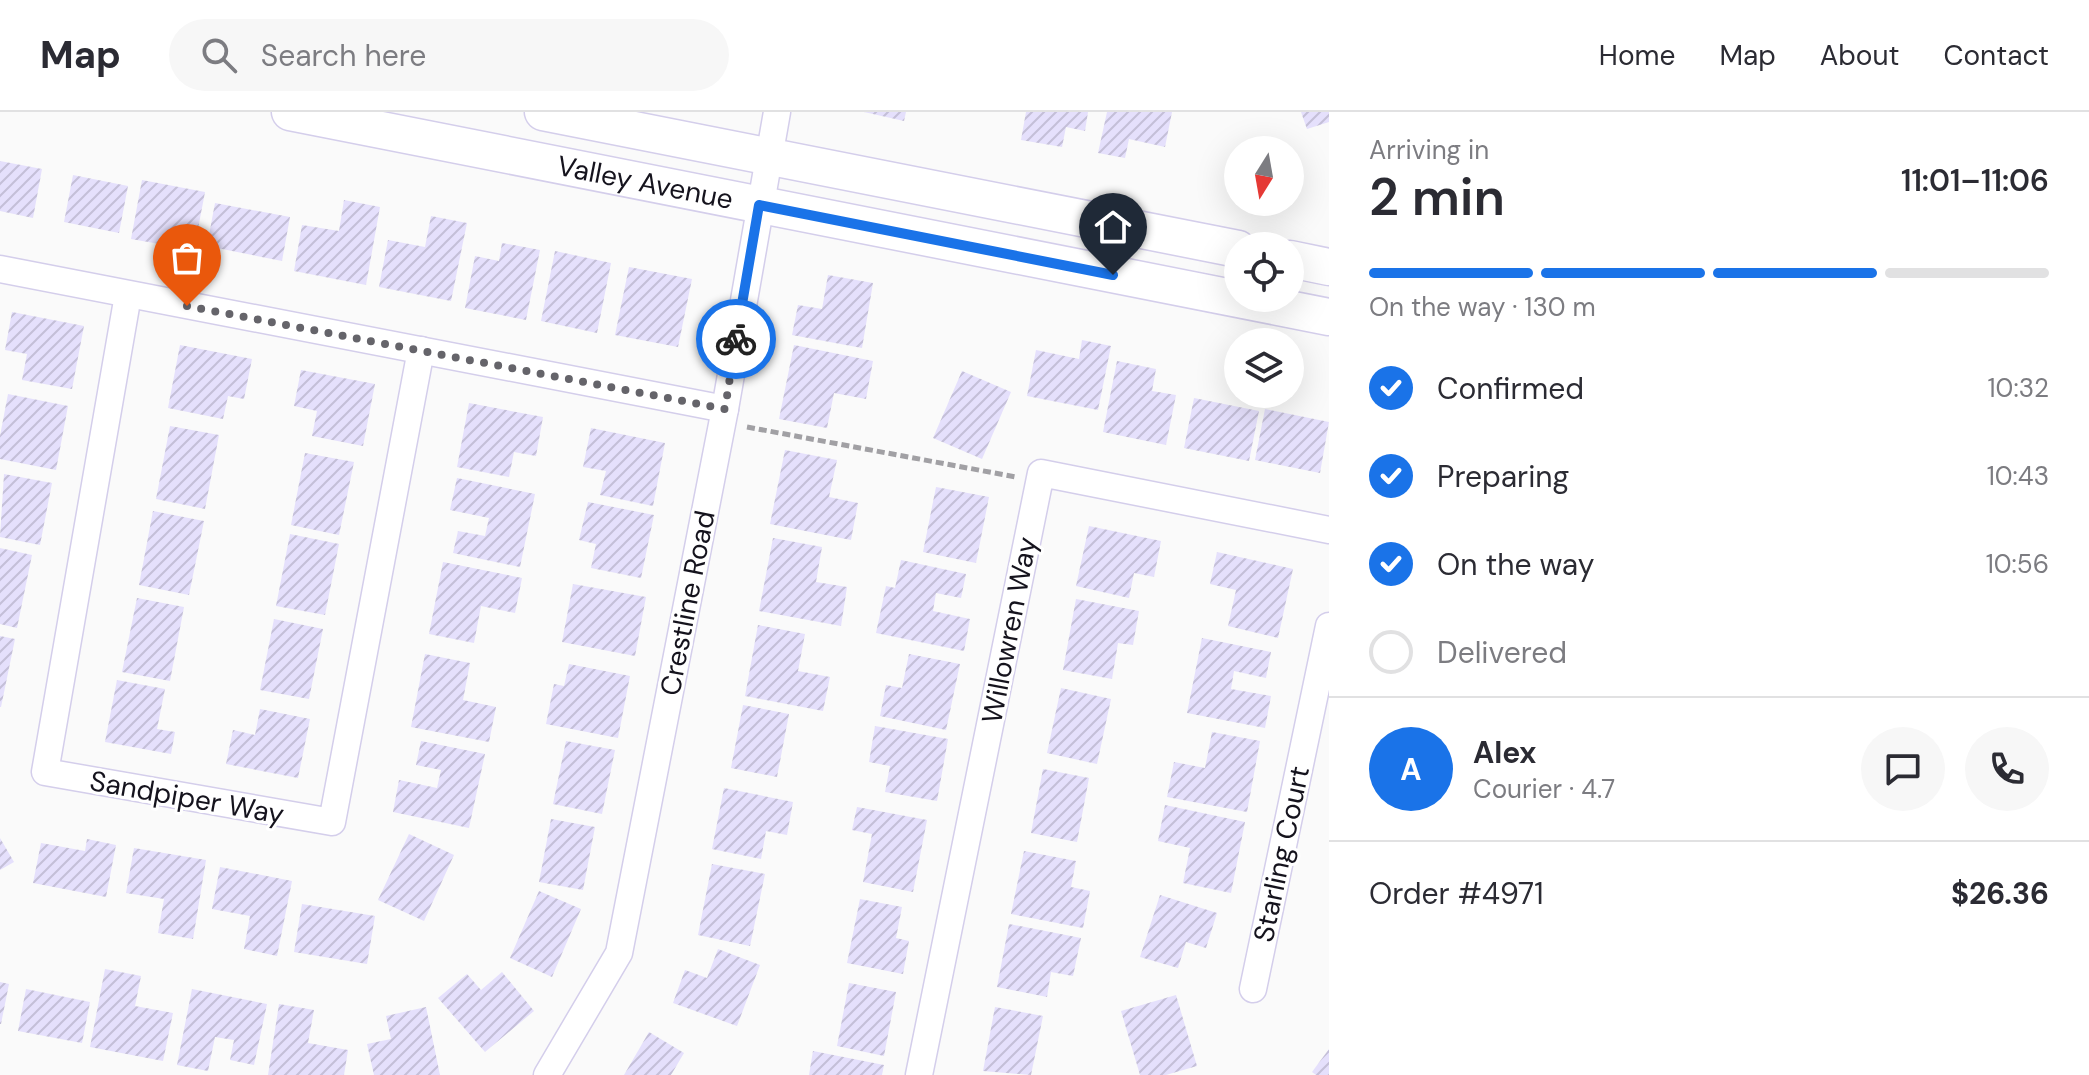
<!DOCTYPE html>
<meta charset="utf-8">
<style>
:root{--surface:#fff;--page:#f7f7f7;--text:#2b2b33;--muted:#7c7c81;--line:#e1e1e2;--accent:#1a73e8}
body{margin:0;font-family:"DM Sans",sans-serif;background:var(--page);color:var(--text);height:100vh;display:flex;flex-direction:column;font-size:30px;white-space:nowrap}
*{box-sizing:border-box;margin:0}
p{font-size:26px;color:var(--muted)}
.icon{flex:none;width:44px;height:44px;fill:none;stroke:currentColor;stroke-width:2;stroke-linecap:round;stroke-linejoin:round}
.map{position:relative;flex:1;overflow:hidden}
.details{display:flex;flex-direction:column;background:var(--surface);width:760px}
.details>*{flex:none}
.needle{width:52px;rotate:191deg}
.tools{position:absolute;left:1224px;top:24px;display:grid;gap:16px}
.tools a{display:grid;place-items:center;width:80px;height:80px;border-radius:50%;background:var(--surface);box-shadow:0 8px 32px #0002;font-size:40px}
.pin{position:absolute;display:grid;place-items:center;width:68px;height:68px;color:#fff;margin:-82px -34px;border-radius:50% 50% 50% 0;rotate:-45deg;box-shadow:0 0 8px #0007}
.pin .icon{rotate:45deg}
.courier{position:absolute;display:grid;place-items:center;width:80px;height:80px;margin:-40px;border:6px solid #1a73e8;border-radius:50%;background:#fff;color:#222;box-shadow:0 2px 10px #0007}
.head em{font-style:normal;font-weight:600}
.head div{display:flex;flex-direction:column-reverse}
.head{display:flex;align-items:center;justify-content:space-between;height:136px;padding:0 40px}
h1{font-size:52px;font-weight:600;line-height:60px}
.bar{display:grid;grid-template-columns:repeat(4,1fr);gap:12px 8px;align-content:center;height:96px;padding:0 40px}
.bar i{height:10px;border-radius:6px;background:var(--line)}
.bar .on{background:var(--accent)}
.bar p{grid-column:span 4}
.line{display:flex;align-items:center;gap:20px;padding:0 40px;border-top:2px solid var(--line)}
.line div{flex:1}
.round{display:grid;place-items:center;flex:none;width:84px;height:84px;border-radius:42px;background:var(--page)}
ol{padding:0 40px;list-style:none}
li{display:flex;align-items:center;gap:24px;height:88px}
li p{margin-inline-start:auto}
li .icon{padding:8px;border-radius:50%;background:var(--accent);color:#fff;stroke-width:4}
li:last-child{color:var(--muted)}
li i{width:44px;height:44px;border:4px solid var(--line);border-radius:50%}
header{display:flex;align-items:center;gap:48px;box-sizing:border-box;height:112px;padding:0 40px;background:var(--surface);border-bottom:2px solid var(--line)}
header strong{font-size:38px}
nav{display:flex;gap:44px;margin-inline-start:auto;font-size:28px}
.search{width:560px;height:72px;background:var(--page);display:flex;align-items:center;gap:20px;box-sizing:border-box;padding:0 28px;border-radius:44px;color:var(--muted);font-size:30px}
main{display:flex;flex:1;min-height:0}
.map>svg:first-child{display:block}
</style>
<header>
<strong>Map</strong>
<div class="search"><svg class="icon" aria-label="search" viewBox="0 0 24 24"><circle cx="10" cy="10" r="6"/><path d="M15 15l6 6"/></svg>Search here</div>
<nav><a>Home</a><a>Map</a><a>About</a><a>Contact</a></nav>
</header>
<main>
<div class="map">
<svg width="1329" height="963" viewBox="0 0 1329 963">
<defs>
<pattern id="building-hatch" width="6" height="6" patternUnits="userSpaceOnUse" patternTransform="scale(2)"><rect width="6" height="6" fill="#e5e0fc"/><path d="M-1 1l2-2M0 6l6-6M5 7l2-2" fill="none" stroke="#c4bfd8"/></pattern>
</defs>
<rect width="100%" height="100%" fill="#fafafa"/>
<g fill="url(#building-hatch)">
<polygon points="864,0 906,0 904,9"/>
<polygon points="1026,0 1088,0 1085,19 1066,15 1062,35 1021,28"/>
<polygon points="1107,0 1172,0 1165,35 1129,27 1125,46 1098,41"/>
<polygon points="1301,0 1329,0 1329,10 1307,17"/>
<polygon points="0,49 42,57 33,106 0,99"/>
<polygon points="73,63 128,74 119,121 64,110"/>
<polygon points="142,68 205,80 194,138 131,127"/>
<polygon points="344,88 380,95 366,173 294,159 302,113 339,119"/>
<polygon points="215,91 290,105 282,149 207,134"/>
<polygon points="431,104 467,111 451,189 379,175 388,128 425,135"/>
<polygon points="502,131 540,138 526,208 465,196 475,144 499,149"/>
<polygon points="555,139 611,151 597,221 541,209"/>
<polygon points="629,155 692,167 678,235 615,223"/>
<polygon points="828,163 873,171 862,236 792,223 798,193 822,197"/>
<polygon points="12,200 84,214 72,277 22,268 27,242 5,238"/>
<polygon points="1082,228 1111,234 1098,298 1027,284 1036,238 1079,247"/>
<polygon points="180,233 252,247 244,287 228,284 223,307 168,296"/>
<polygon points="794,233 873,249 866,287 834,281 827,316 779,307"/>
<polygon points="1117,249 1156,257 1152,279 1176,283 1166,333 1103,320"/>
<polygon points="301,258 375,272 363,334 312,324 317,299 294,294"/>
<polygon points="962,259 1011,280 982,347 933,326"/>
<polygon points="8,282 68,294 56,358 0,347 0,324"/>
<polygon points="1194,286 1259,299 1249,349 1184,336"/>
<polygon points="469,291 543,305 536,344 514,340 509,365 457,355"/>
<polygon points="1265,297 1329,310 1320,361 1255,348"/>
<polygon points="170,314 219,323 205,397 156,387"/>
<polygon points="591,316 665,331 653,394 600,383 606,359 583,355"/>
<polygon points="785,338 837,348 829,385 858,391 851,428 770,412"/>
<polygon points="305,341 354,350 339,423 291,413"/>
<polygon points="4,362 52,371 40,433 0,425"/>
<polygon points="457,366 535,382 520,455 453,441 458,419 485,424 489,406 450,398"/>
<polygon points="936,375 989,385 976,451 923,440"/>
<polygon points="588,390 654,403 641,466 591,456 596,432 579,428"/>
<polygon points="153,399 204,409 189,483 139,473"/>
<polygon points="1089,414 1161,429 1154,465 1134,461 1129,486 1076,474"/>
<polygon points="290,422 339,432 325,503 276,494"/>
<polygon points="773,426 822,435 816,470 847,475 841,514 759,499"/>
<polygon points="0,436 32,443 17,516 0,512"/>
<polygon points="1217,440 1293,457 1278,526 1228,514 1236,478 1210,472"/>
<polygon points="901,448 966,462 961,486 936,481 933,499 970,507 964,539 876,521 886,474 895,476"/>
<polygon points="443,450 522,466 515,501 481,494 474,531 429,522"/>
<polygon points="573,472 646,485 635,544 562,530"/>
<polygon points="137,486 184,495 170,569 122,560"/>
<polygon points="1076,487 1139,499 1133,533 1118,531 1112,567 1063,558"/>
<polygon points="274,507 323,517 309,587 260,578"/>
<polygon points="758,513 805,522 798,559 830,565 823,599 745,584"/>
<polygon points="0,524 15,527 1,595 0,595"/>
<polygon points="1202,526 1271,540 1266,566 1234,559 1231,577 1271,584 1265,616 1187,601"/>
<polygon points="425,542 470,551 463,588 496,595 489,630 411,615"/>
<polygon points="909,542 960,552 946,618 880,604 886,573 902,576"/>
<polygon points="569,552 630,564 618,626 546,612 554,572 564,574"/>
<polygon points="117,568 165,577 157,617 175,620 171,642 105,630"/>
<polygon points="1061,576 1111,587 1097,652 1047,641"/>
<polygon points="743,593 789,602 777,665 731,656"/>
<polygon points="260,597 310,607 298,666 226,652 233,618 255,623"/>
<polygon points="875,614 948,627 937,689 885,680 890,654 869,650"/>
<polygon points="1212,620 1260,629 1247,700 1167,685 1174,650 1205,656"/>
<polygon points="421,629 485,642 469,716 393,700 399,668 437,676 441,658 416,653"/>
<polygon points="566,629 615,638 602,702 553,692"/>
<polygon points="1043,657 1089,666 1077,730 1031,721"/>
<polygon points="724,676 793,690 787,723 766,719 761,747 712,737"/>
<polygon points="1165,693 1245,710 1231,781 1183,771 1190,736 1158,729"/>
<polygon points="857,695 927,708 913,780 863,770 872,722 852,718"/>
<polygon points="551,707 595,715 583,778 539,770"/>
<polygon points="409,722 454,743 424,809 378,788"/>
<polygon points="0,726 14,750 0,758"/>
<polygon points="87,727 116,733 106,785 33,771 41,731 85,739"/>
<polygon points="134,736 206,748 193,827 158,821 164,787 126,781"/>
<polygon points="1024,739 1076,749 1071,775 1090,779 1083,816 1011,802"/>
<polygon points="712,752 765,762 750,834 698,823"/>
<polygon points="220,755 292,769 277,844 244,837 250,804 212,797"/>
<polygon points="539,779 581,797 552,865 510,846"/>
<polygon points="1160,783 1217,801 1206,836 1186,830 1178,856 1140,845"/>
<polygon points="860,787 902,795 896,826 909,829 903,862 847,851"/>
<polygon points="302,792 375,804 367,852 294,840"/>
<polygon points="1009,812 1081,826 1073,864 1051,860 1047,885 997,875"/>
<polygon points="718,837 760,853 737,914 673,891 685,858 707,866"/>
<polygon points="105,857 141,864 135,894 173,901 163,949 90,935"/>
<polygon points="502,860 534,899 485,940 438,886 467,862 481,878"/>
<polygon points="0,870 9,872 1,912 0,912"/>
<polygon points="849,871 896,880 884,944 837,934"/>
<polygon points="26,877 90,890 82,931 18,919"/>
<polygon points="192,877 267,892 254,953 230,948 234,928 215,925 208,959 177,953"/>
<polygon points="1176,883 1197,954 1166,963 1140,963 1121,899"/>
<polygon points="279,892 314,898 308,931 348,938 344,963 268,963"/>
<polygon points="426,895 440,963 374,963 367,932 391,927 386,904"/>
<polygon points="995,895 1043,904 1031,963 983,959"/>
<polygon points="649,920 684,941 671,963 624,963"/>
<polygon points="1329,937 1329,963 1316,963 1312,960"/>
<polygon points="813,939 884,953 882,963 809,963"/>
</g>
<g fill="none" stroke-linecap="round" stroke-linejoin="round">
<g stroke="#d4ceeb" stroke-width="29">
<g id="minor">
<polyline points="0,157 725,297"/>
<polyline points="128,183 45,660 332,710 421,238"/>
<polyline points="1253,877 1329,514"/>
<polyline points="547,963 619,841 725,297 777,0"/>
<polyline points="919,963 1041,361 1329,418"/>
</g>
</g>
<g stroke="#d4ceeb" stroke-width="39">
<g id="secondary">
<path id="s1" d="M290,0L1329,205"/>
<polyline points="543,0 1238,137"/>
<polyline points="1290,147 1329,155"/>
</g>
</g>
<polyline stroke="#a1a0a4" stroke-width="5" stroke-dasharray="8 4" stroke-linecap="butt" points="747,315 1016,365"/>
<use href="#minor" stroke="#fff" stroke-width="26"/>
<use href="#secondary" stroke="#fff" stroke-width="36"/>
</g>
<g fill="none" stroke-linecap="round" stroke-linejoin="round">
<polyline stroke="#65646a" stroke-width="8" stroke-dasharray="0 14.4" points="187,194 725,297 736,227"/>
<polyline stroke="#1a73e8" stroke-width="10" points="736,227 759,93 1113,163"/>
</g>
<g text-anchor="middle" stroke-width="6" stroke-linejoin="round" paint-order="stroke">
<g font-size="28" fill="#15131d" stroke="#fff">
<text dy="10" stroke="none"><textPath href="#s1" startOffset="362">Valley Avenue</textPath></text>
<text transform="translate(687 491) rotate(-79)" y="10">Crestline Road</text>
<text transform="translate(1009 518) rotate(-79)" y="10">Willowren Way</text>
<text transform="translate(187 685) rotate(10)" y="10">Sandpiper Way</text>
<text transform="translate(1281 742) rotate(-78)" y="10">Starling Court</text>
</g>
</g>
</svg>
<div class="tools">
<a><svg class="needle" viewBox="-14 -14 28 28"><path d="M0-13l5 13h-10z" fill="#e53935"/><path d="M0 13l5-13h-10z" fill="#7c7c81"/></svg></a>
<a><svg class="icon" aria-label="locate" viewBox="0 0 24 24"><circle cx="12" cy="12" r="6"/><path d="M12 2v4M12 18v4M2 12h4M18 12h4"/></svg></a>
<a><svg class="icon" aria-label="layers" viewBox="0 0 24 24"><path d="M12 4l9 5-9 5-9-5zM3 14l9 5 9-5"/></svg></a>
</div>
<div class="pin" style="left:187px;top:194px;background:#ea580c"><svg class="icon" aria-label="bag" viewBox="0 0 24 24"><path d="M5 8h14l-1 12H6zM9 8a3 3 0 0 1 6 0"/></svg></div>
<div class="pin" style="left:1113px;top:163px;background:#1f2937"><svg class="icon" aria-label="home" viewBox="0 0 24 24"><path d="M3 11l9-7 9 7M6 9v11h12V9"/></svg></div>
<div class="courier" style="left:736px;top:227px"><svg class="icon" aria-label="bike" viewBox="0 0 24 24"><circle cx="6" cy="16" r="4"/><circle cx="18" cy="16" r="4"/><path d="M6 16l4-8h5l3 8M10 8l3 8H6M13 5h3"/></svg></div>
</div>
<section class="details">
<div class="head"><div><h1>2 min</h1><p>Arriving in</p></div><em>11:01–11:06</em></div>
<div class="bar"><i class="on"></i><i class="on"></i><i class="on"></i><i></i><p>On the way · 130 m</p></div>
<ol>
<li><svg class="icon" aria-label="check" viewBox="0 0 24 24"><path d="M5 12l5 5 9-10"/></svg>Confirmed<p>10:32</p></li>
<li><svg class="icon" aria-label="check" viewBox="0 0 24 24"><path d="M5 12l5 5 9-10"/></svg>Preparing<p>10:43</p></li>
<li><svg class="icon" aria-label="check" viewBox="0 0 24 24"><path d="M5 12l5 5 9-10"/></svg>On the way<p>10:56</p></li>
<li><i></i>Delivered</li>
</ol>
<div class="line" style="height:144px"><b class="round" style="background:var(--accent);color:#fff">A</b><div><b>Alex</b><p>Courier · 4.7</p></div><a class="round"><svg class="icon" aria-label="chat" viewBox="0 0 24 24"><path d="M4 5h16v11H9l-5 4z"/></svg></a><a class="round"><svg class="icon" aria-label="phone" viewBox="0 0 24 24"><path d="M5 4h4l2 5-3 2q2 4 5 5l2-3 5 2v4C11 20 4 13 5 4z"/></svg></a></div>
<div class="line" style="height:104px"><div>Order #4971</div><b>$26.36</b></div>
</section>
</main>
